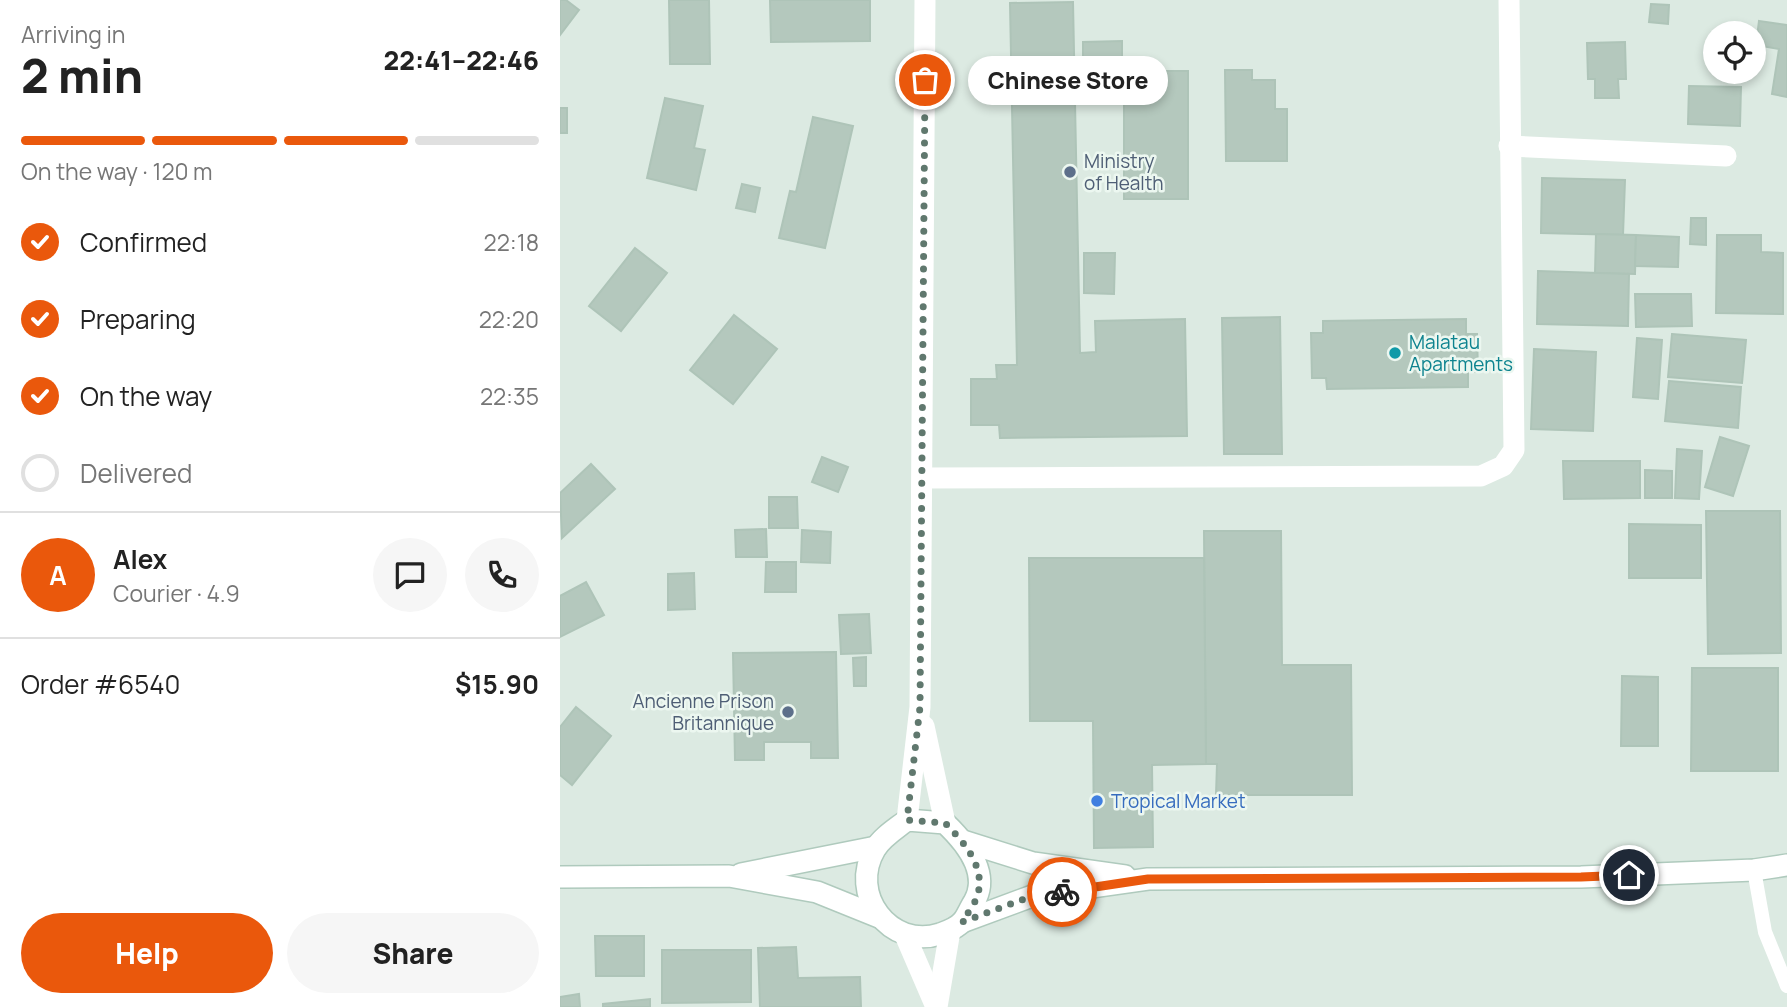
<!DOCTYPE html>
<meta charset="utf-8">
<style>
:root{--surface:#fff;--page:#f6f6f6;--text:#222;--muted:#767676;--line:#e0e0e0;--accent:#ea580c}
body{margin:0;font-family:Manrope,sans-serif;background:var(--page);color:var(--text);height:100vh;display:flex;flex-direction:column;font-size:26px;white-space:nowrap}
*{box-sizing:border-box;margin:0}
p{font-size:23px;color:var(--muted)}
.icon{flex:none;width:38px;height:38px;fill:none;stroke:currentColor;stroke-width:2;stroke-linecap:round;stroke-linejoin:round}
.map{position:relative;flex:1;overflow:hidden}
.drawer{display:flex;flex-direction:column;background:var(--surface);width:560px}
.drawer>*{flex:none}
.buttons{position:absolute;left:1143px;top:21px;display:grid;gap:14px}
.buttons a{display:grid;place-items:center;width:63px;height:63px;border-radius:50%;background:var(--surface);box-shadow:0 4px 10px #0003;font-size:35px}
.pin{position:absolute;display:grid;place-items:center;width:60px;height:60px;color:#fff;margin:-30px;border:4px solid #fff;border-radius:50%;box-shadow:0 2px 7px #0007}
.courier{position:absolute;display:grid;place-items:center;width:70px;height:70px;margin:-35px;border:5px solid #ea580c;border-radius:50%;background:#fff;color:#222;box-shadow:0 2px 9px #0007}
.bubble{position:absolute;height:49px;border-radius:24px;background:var(--surface);box-shadow:0 4px 10px #0003;font-size:23px;font-weight:800;line-height:49px;text-align:center}
.summary em{font-style:normal;font-weight:800}
.summary div{display:flex;flex-direction:column-reverse}
.summary{display:flex;align-items:center;justify-content:space-between;height:119px;padding:0 21px}
h1{font-size:46px;font-weight:800;line-height:52px}
.bar{display:grid;grid-template-columns:repeat(4,1fr);gap:10px 7px;align-content:center;height:84px;padding:0 21px}
.bar i{height:9px;border-radius:5px;background:var(--line)}
.bar .on{background:var(--accent)}
.bar p{grid-column:span 4}
.line{display:flex;align-items:center;gap:18px;padding:0 21px;border-top:2px solid var(--line)}
.line div{flex:1}
.round{display:grid;place-items:center;flex:none;width:74px;height:74px;border-radius:37px;background:var(--page)}
ol{padding:0 21px;list-style:none}
li{display:flex;align-items:center;gap:21px;height:77px}
li p{margin-inline-start:auto}
li .icon{padding:7px;border-radius:50%;background:var(--accent);color:#fff;stroke-width:4}
li:last-child{color:var(--muted)}
li i{width:38px;height:38px;border:4px solid var(--line);border-radius:50%}
.action{display:flex;gap:14px;margin-top:auto;padding:14px 21px}
.action a{flex:1;height:80px;border-radius:42px;background:var(--accent);color:#fff;font-size:28px;font-weight:800;line-height:80px;text-align:center}
.action a+a{background:var(--page);color:var(--text)}
main{display:flex;flex:1;min-height:0}
.map>svg:first-child{display:block}
</style>
<main>
<section class="drawer">
<div class="summary"><div><h1>2 min</h1><p>Arriving in</p></div><em>22:41–22:46</em></div>
<div class="bar"><i class="on"></i><i class="on"></i><i class="on"></i><i></i><p>On the way · 120 m</p></div>
<ol>
<li><svg class="icon" aria-label="check" viewBox="0 0 24 24"><path d="M5 12l5 5 9-10"/></svg>Confirmed<p>22:18</p></li>
<li><svg class="icon" aria-label="check" viewBox="0 0 24 24"><path d="M5 12l5 5 9-10"/></svg>Preparing<p>22:20</p></li>
<li><svg class="icon" aria-label="check" viewBox="0 0 24 24"><path d="M5 12l5 5 9-10"/></svg>On the way<p>22:35</p></li>
<li><i></i>Delivered</li>
</ol>
<div class="line" style="height:126px"><b class="round" style="background:var(--accent);color:#fff">A</b><div><b>Alex</b><p>Courier · 4.9</p></div><a class="round"><svg class="icon" aria-label="chat" viewBox="0 0 24 24"><path d="M4 5h16v11H9l-5 4z"/></svg></a><a class="round"><svg class="icon" aria-label="phone" viewBox="0 0 24 24"><path d="M5 4h4l2 5-3 2q2 4 5 5l2-3 5 2v4C11 20 4 13 5 4z"/></svg></a></div>
<div class="line" style="height:91px"><div>Order #6540</div><b>$15.90</b></div>
<div class="action"><a>Help</a><a>Share</a></div>
</section>
<div class="map">
<svg width="1227" height="1007" viewBox="0 0 1227 1007">
<rect width="100%" height="100%" fill="#dceae2"/>
<g fill="#b4c8bd" stroke="#aec4b8" stroke-width="2">
<polygon points="0,0 6,0 19,10 0,35"/>
<polygon points="109,0 149,0 150,64 110,64"/>
<polygon points="210,0 310,0 310,41 211,42"/>
<polygon points="513,2 520,353 536,352 535,321 625,319 627,436 440,438 439,425 411,425 411,379 437,379 436,365 457,365 450,3"/>
<polygon points="1091,4 1109,5 1108,24 1089,22"/>
<polygon points="1199,21 1227,25 1227,97 1212,94 1219,49 1196,45"/>
<polygon points="562,41 562,73 523,73 523,42"/>
<polygon points="1065,42 1066,79 1058,79 1059,98 1035,98 1035,79 1028,79 1027,43"/>
<polygon points="564,61 594,61 594,71 628,71 628,199 564,199"/>
<polygon points="665,70 692,70 692,80 715,80 715,109 727,109 727,161 666,161"/>
<polygon points="1129,86 1181,87 1180,126 1128,124"/>
<polygon points="105,98 143,106 134,148 145,150 136,190 87,178"/>
<rect x="0" y="108" width="7" height="25"/>
<polygon points="253,117 293,126 265,248 219,238 230,191 236,192"/>
<polygon points="982,178 1065,180 1063,235 981,233"/>
<polygon points="182,184 200,188 195,212 176,208"/>
<polygon points="1131,218 1146,218 1146,245 1130,244"/>
<polygon points="1036,234 1076,235 1075,274 1035,273"/>
<polygon points="1076,235 1119,237 1118,267 1075,266"/>
<polygon points="1157,235 1201,235 1201,252 1223,253 1223,314 1156,313"/>
<polygon points="75,248 107,273 61,331 29,306"/>
<polygon points="524,253 555,253 554,294 524,293"/>
<polygon points="978,271 1069,274 1068,326 977,324"/>
<polygon points="1075,294 1131,294 1132,326 1076,327"/>
<polygon points="174,315 217,349 173,404 130,370"/>
<polygon points="720,317 722,454 664,454 662,318"/>
<polygon points="906,319 906,334 917,334 918,372 908,372 908,387 767,389 766,378 752,378 751,333 763,333 763,321"/>
<polygon points="1112,334 1186,340 1182,383 1108,377"/>
<polygon points="1077,338 1102,340 1098,399 1073,397"/>
<polygon points="974,349 1036,352 1033,431 971,429"/>
<polygon points="1109,381 1181,387 1178,428 1105,421"/>
<polygon points="1160,437 1189,446 1173,496 1145,487"/>
<polygon points="1117,449 1142,451 1139,499 1115,498"/>
<polygon points="262,457 288,467 278,492 252,482"/>
<polygon points="1003,461 1080,461 1080,498 1004,499"/>
<polygon points="31,464 55,489 2,538 0,493"/>
<polygon points="1085,470 1112,471 1112,498 1085,498"/>
<polygon points="209,497 237,497 238,528 209,528"/>
<polygon points="1146,511 1220,511 1221,653 1148,654"/>
<polygon points="1069,524 1141,525 1141,578 1069,578"/>
<polygon points="206,529 207,557 176,557 175,530"/>
<polygon points="242,530 271,532 270,563 241,562"/>
<polygon points="644,531 721,531 722,665 791,665 792,795 656,795 657,764 646,764"/>
<polygon points="469,558 644,558 646,764 592,765 593,847 534,848 533,721 470,721"/>
<polygon points="206,562 236,562 236,592 205,592"/>
<polygon points="134,573 135,609 108,610 108,574"/>
<polygon points="26,582 44,615 0,637 0,596"/>
<polygon points="309,614 311,653 281,654 279,615"/>
<polygon points="276,652 278,758 251,758 251,742 204,742 204,760 175,760 173,653"/>
<polygon points="306,657 306,686 294,686 293,658"/>
<polygon points="1132,668 1218,668 1218,771 1131,771"/>
<polygon points="1062,676 1098,677 1098,746 1061,746"/>
<polygon points="16,707 51,736 12,785 0,775 0,727"/>
<polygon points="35,936 84,936 84,976 36,976"/>
<polygon points="236,947 238,978 300,977 301,1007 200,1007 198,948"/>
<polygon points="102,950 191,950 191,1002 102,1003"/>
<polygon points="19,994 20,1007 0,1007 0,997"/>
<polygon points="90,999 90,1007 43,1007 43,1004"/>
</g>
<g fill="none" stroke-linecap="round" stroke-linejoin="round">
<g stroke="#afcabd" stroke-width="24">
<g id="secondary">
<path d="M347,820L385,823C405,842 431,873 414,902C410,908 407,916 403,921C397,928 388,931 380,934C330,950 288,894 315,849C322,837 337,828 347,820Z"/>
<polyline points="403,841 473,863 565,876"/>
<polyline points="181,874 316,847"/>
<polyline points="0,877 169,876 257,892 319,917"/>
<polyline points="402,922 475,895 588,879 1021,877 1194,870 1227,865"/>
</g>
</g>
<polyline stroke="#fff" stroke-width="14" points="1194,870 1205,932 1227,986"/>
<g stroke="#fff" stroke-width="21">
<polyline points="949,146 1166,156"/>
<polyline points="363,478 921,476 943,466 954,450 949,0"/>
<polyline points="364,726 385,823"/>
<polyline points="347,820 360,707 365,0"/>
<polyline points="345,935 376,1007"/>
<polyline points="377,1007 390,931"/>
</g>
<use href="#secondary" stroke="#fff" stroke-width="21"/>
</g>
<g fill="none" stroke-linecap="round" stroke-linejoin="round">
<path stroke="#60786e" stroke-width="7" stroke-dasharray="0 12.6" d="M365,80L360,707L347,820L385,823C404,842 427,868 417,897C414,905 407,914 402,922L475,895L502,892"/>
<polyline stroke="#ea580c" stroke-width="9" points="502,892 588,879 1021,877 1069,875"/>
</g>
<g fill="#5c6f8a" stroke="#ecf7f0" stroke-width="2.5">
<circle cx="510" cy="172" r="7"/>
<circle cx="228" cy="712" r="7"/>
</g>
<circle fill="#0f9aa8" stroke="#ecf7f0" stroke-width="2.5" cx="835" cy="353" r="7"/>
<circle fill="#3f7fe0" stroke="#ecf7f0" stroke-width="2.5" cx="537" cy="801" r="7"/>
<g text-anchor="middle" stroke-width="5" stroke-linejoin="round" paint-order="stroke">
<g font-size="19" fill="#4e5e75" stroke="#ecf7f0" text-anchor="start">
<text x="524" y="168">Ministry<tspan x="524" dy="22">of Health</tspan></text>
<text x="214" y="708" text-anchor="end">Ancienne Prison<tspan x="214" dy="22">Britannique</tspan></text>
</g>
<g font-size="19" fill="#0d838f" stroke="#ecf7f0" text-anchor="start">
<text x="849" y="349">Malatau<tspan x="849" dy="22">Apartments</tspan></text>
</g>
<g font-size="19" fill="#366cbe" stroke="#ecf7f0" text-anchor="start">
<text x="551" y="808">Tropical Market</text>
</g>
</g>
</svg>
<div class="buttons">
<a><svg class="icon" aria-label="locate" viewBox="0 0 24 24"><circle cx="12" cy="12" r="6"/><path d="M12 2v4M12 18v4M2 12h4M18 12h4"/></svg></a>
</div>
<div class="pin" style="left:365px;top:80px;background:#ea580c"><svg class="icon" aria-label="bag" viewBox="0 0 24 24"><path d="M5 8h14l-1 12H6zM9 8a3 3 0 0 1 6 0"/></svg></div>
<div class="pin" style="left:1069px;top:875px;background:#1f2937"><svg class="icon" aria-label="home" viewBox="0 0 24 24"><path d="M3 11l9-7 9 7M6 9v11h12V9"/></svg></div>
<div class="courier" style="left:502px;top:892px"><svg class="icon" aria-label="bike" viewBox="0 0 24 24"><circle cx="6" cy="16" r="4"/><circle cx="18" cy="16" r="4"/><path d="M6 16l4-8h5l3 8M10 8l3 8H6M13 5h3"/></svg></div>
<div class="bubble" style="left:408px;top:56px;width:200px">Chinese Store</div>
</div>
</main>
